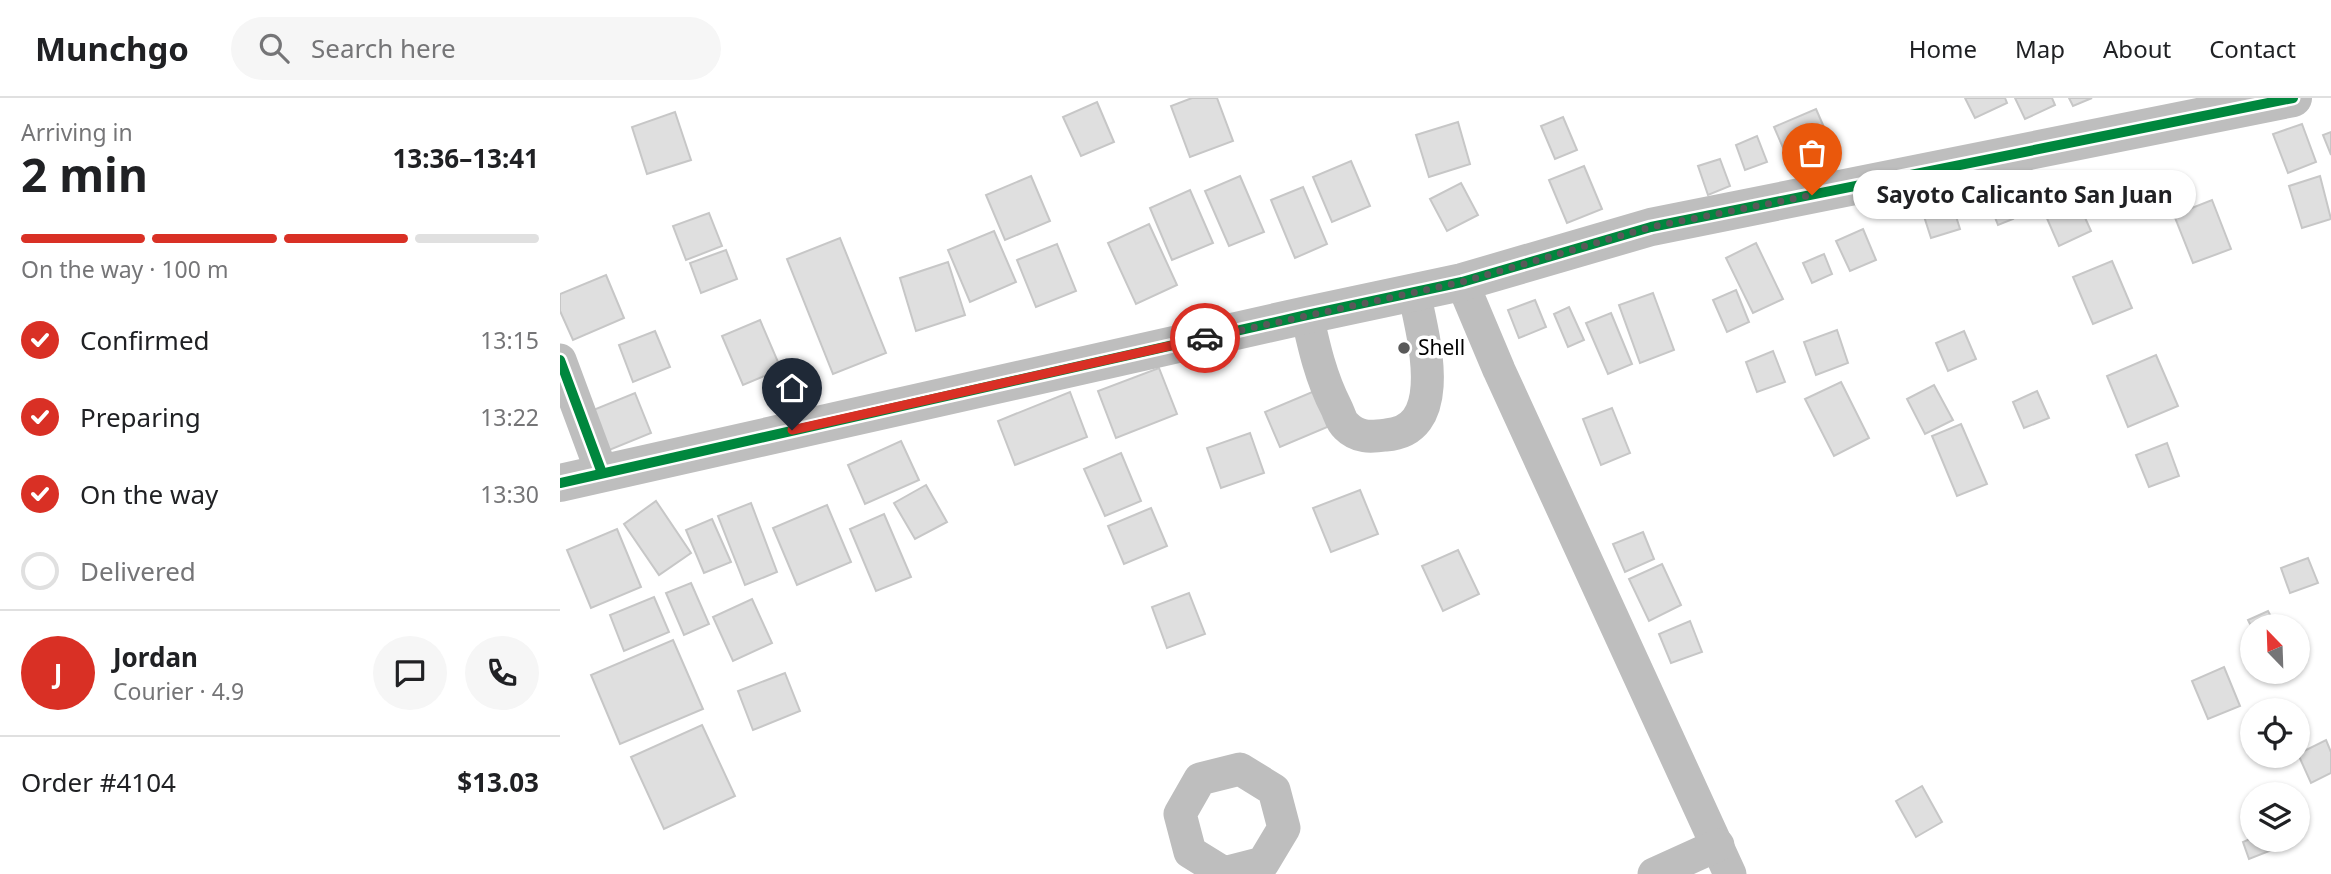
<!DOCTYPE html>
<meta charset="utf-8">
<style>
:root{--surface:#fff;--page:#f6f6f6;--text:#202124;--muted:#757577;--line:#e0e0e0;--accent:#d93025}
body{margin:0;font-family:"Noto Sans",sans-serif;background:var(--page);color:var(--text);height:100vh;display:flex;flex-direction:column;font-size:26px;white-space:nowrap}
*{box-sizing:border-box;margin:0}
p{font-size:23px;color:var(--muted)}
.icon{flex:none;width:38px;height:38px;fill:none;stroke:currentColor;stroke-width:2;stroke-linecap:round;stroke-linejoin:round}
.map{position:relative;flex:1;overflow:hidden}
.panel{display:flex;flex-direction:column;background:var(--surface);width:560px}
.panel>*{flex:none}
.needle{width:46px;rotate:337deg}
.controls{position:absolute;left:1680px;top:516px;display:grid;gap:14px}
.controls a{display:grid;place-items:center;width:70px;height:70px;border-radius:50%;background:var(--surface);box-shadow:0 2px 5px #0004;font-size:35px}
.pin{position:absolute;display:grid;place-items:center;width:60px;height:60px;color:#fff;margin:-72px -30px;border-radius:50% 50% 50% 0;rotate:-45deg;box-shadow:0 0 7px #0007}
.pin .icon{rotate:45deg}
.courier{position:absolute;display:grid;place-items:center;width:70px;height:70px;margin:-35px;border:5px solid #d93025;border-radius:50%;background:#fff;color:#222;box-shadow:0 2px 9px #0007}
.bubble{position:absolute;height:49px;border-radius:24px;background:var(--surface);box-shadow:0 2px 5px #0004;font-size:23px;font-weight:700;line-height:49px;text-align:center}
.summary em{font-style:normal;font-weight:700}
.summary div{display:flex;flex-direction:column-reverse}
.summary{display:flex;align-items:center;justify-content:space-between;height:119px;padding:0 21px}
h1{font-size:46px;font-weight:700;line-height:52px}
.bar{display:grid;grid-template-columns:repeat(4,1fr);gap:10px 7px;align-content:center;height:84px;padding:0 21px}
.bar i{height:9px;border-radius:5px;background:var(--line)}
.bar .current{background:var(--accent)}
.bar p{grid-column:span 4}
.line{display:flex;align-items:center;gap:18px;padding:0 21px;border-top:2px solid var(--line)}
.line div{flex:1}
.round{display:grid;place-items:center;flex:none;width:74px;height:74px;border-radius:37px;background:var(--page)}
ol{padding:0 21px;list-style:none}
li{display:flex;align-items:center;gap:21px;height:77px}
li p{margin-inline-start:auto}
li .icon{padding:7px;border-radius:50%;background:var(--accent);color:#fff;stroke-width:4}
li:last-child{color:var(--muted)}
li i{width:38px;height:38px;border:4px solid var(--line);border-radius:50%}
header{display:flex;align-items:center;gap:42px;box-sizing:border-box;height:98px;padding:0 35px;background:var(--surface);border-bottom:2px solid var(--line)}
header strong{font-size:33px}
nav{display:flex;gap:38px;margin-inline-start:auto;font-size:24px}
.search{width:490px;height:63px;background:var(--page);display:flex;align-items:center;gap:18px;box-sizing:border-box;padding:0 24px;border-radius:38px;color:var(--muted);font-size:26px}
main{display:flex;flex:1;min-height:0}
.map>svg:first-child{display:block}
</style>
<header>
<strong>Munchgo</strong>
<div class="search"><svg class="icon" aria-label="search" viewBox="0 0 24 24"><circle cx="10" cy="10" r="6"/><path d="M15 15l6 6"/></svg>Search here</div>
<nav><a>Home</a><a>Map</a><a>About</a><a>Contact</a></nav>
</header>
<main>
<section class="panel">
<div class="summary"><div><h1>2 min</h1><p>Arriving in</p></div><em>13:36–13:41</em></div>
<div class="bar"><i class="current"></i><i class="current"></i><i class="current"></i><i></i><p>On the way · 100 m</p></div>
<ol>
<li><svg class="icon" aria-label="check" viewBox="0 0 24 24"><path d="M5 12l5 5 9-10"/></svg>Confirmed<p>13:15</p></li>
<li><svg class="icon" aria-label="check" viewBox="0 0 24 24"><path d="M5 12l5 5 9-10"/></svg>Preparing<p>13:22</p></li>
<li><svg class="icon" aria-label="check" viewBox="0 0 24 24"><path d="M5 12l5 5 9-10"/></svg>On the way<p>13:30</p></li>
<li><i></i>Delivered</li>
</ol>
<div class="line" style="height:126px"><b class="round" style="background:var(--accent);color:#fff">J</b><div><b>Jordan</b><p>Courier · 4.9</p></div><a class="round"><svg class="icon" aria-label="chat" viewBox="0 0 24 24"><path d="M4 5h16v11H9l-5 4z"/></svg></a><a class="round"><svg class="icon" aria-label="phone" viewBox="0 0 24 24"><path d="M5 4h4l2 5-3 2q2 4 5 5l2-3 5 2v4C11 20 4 13 5 4z"/></svg></a></div>
<div class="line" style="height:91px"><div>Order #4104</div><b>$13.03</b></div>
</section>
<div class="map">
<svg width="1771" height="776" viewBox="0 0 1771 776">
<rect width="100%" height="100%" fill="#fff"/>
<g fill="#dfdfdf" stroke="#c7c7c7" stroke-width="2">
<polygon points="632,0 657,0 673,43 630,59 611,8"/>
<polygon points="1405,0 1445,0 1447,5 1415,20"/>
<polygon points="1455,0 1492,0 1495,7 1465,21"/>
<polygon points="1509,0 1532,0 1513,8"/>
<polygon points="537,4 554,44 521,58 503,19"/>
<polygon points="1256,11 1270,43 1228,61 1214,29"/>
<polygon points="115,14 131,62 87,76 72,29"/>
<polygon points="1003,19 1017,52 995,61 981,28"/>
<polygon points="898,24 910,66 869,79 856,37"/>
<polygon points="1742,26 1756,64 1728,75 1713,36"/>
<polygon points="1771,34 1771,57 1763,37"/>
<polygon points="1197,38 1207,64 1185,72 1176,47"/>
<polygon points="1160,61 1170,88 1148,97 1138,68"/>
<polygon points="791,63 810,108 772,124 753,79"/>
<polygon points="1024,68 1042,111 1007,125 989,82"/>
<polygon points="471,78 490,123 445,142 426,97"/>
<polygon points="680,78 704,134 669,148 645,93"/>
<polygon points="1760,78 1771,121 1742,130 1729,88"/>
<polygon points="901,85 918,117 887,133 870,101"/>
<polygon points="1462,85 1471,102 1458,109 1449,92"/>
<polygon points="743,89 767,146 735,160 711,102"/>
<polygon points="630,92 653,145 612,162 590,110"/>
<polygon points="1514,95 1531,133 1499,148 1482,109"/>
<polygon points="1389,96 1400,131 1371,140 1360,106"/>
<polygon points="1444,98 1453,121 1438,127 1429,104"/>
<polygon points="1652,102 1671,151 1633,165 1614,117"/>
<polygon points="149,115 162,148 126,162 113,128"/>
<polygon points="589,126 617,187 576,206 548,145"/>
<polygon points="1303,131 1316,162 1290,173 1276,143"/>
<polygon points="434,133 456,184 410,204 388,152"/>
<polygon points="280,140 326,255 273,276 227,161"/>
<polygon points="1196,145 1223,201 1193,215 1166,160"/>
<polygon points="497,146 516,193 476,209 457,162"/>
<polygon points="166,152 177,181 141,195 130,165"/>
<polygon points="1264,156 1272,176 1252,185 1243,165"/>
<polygon points="1552,163 1572,210 1533,226 1513,179"/>
<polygon points="388,164 405,217 356,233 340,180"/>
<polygon points="46,177 64,220 13,242 0,213 0,196"/>
<polygon points="1176,192 1189,224 1167,234 1153,202"/>
<polygon points="1093,195 1114,252 1080,265 1059,207"/>
<polygon points="975,202 986,229 959,240 948,212"/>
<polygon points="1009,209 1024,242 1008,249 994,216"/>
<polygon points="1051,215 1072,266 1048,276 1026,225"/>
<polygon points="200,222 221,271 183,287 162,238"/>
<polygon points="1277,232 1288,265 1256,277 1244,244"/>
<polygon points="95,233 110,269 73,284 59,247"/>
<polygon points="1404,233 1416,261 1388,273 1376,245"/>
<polygon points="1213,253 1225,284 1197,294 1186,264"/>
<polygon points="1596,257 1618,308 1568,329 1547,278"/>
<polygon points="599,270 617,316 556,340 538,293"/>
<polygon points="1281,284 1309,340 1274,358 1245,301"/>
<polygon points="1374,287 1393,322 1365,336 1347,301"/>
<polygon points="757,292 772,327 720,349 705,314"/>
<polygon points="1477,293 1489,320 1464,330 1453,304"/>
<polygon points="510,294 527,339 455,367 438,323"/>
<polygon points="75,295 91,335 37,357 21,317"/>
<polygon points="1052,310 1070,355 1041,367 1023,321"/>
<polygon points="1401,326 1427,386 1397,398 1372,338"/>
<polygon points="690,335 704,375 661,390 647,350"/>
<polygon points="341,343 359,382 305,406 288,367"/>
<polygon points="1607,345 1619,378 1589,389 1576,357"/>
<polygon points="561,355 581,403 545,418 524,371"/>
<polygon points="366,387 387,424 355,441 334,405"/>
<polygon points="800,392 818,436 771,454 753,410"/>
<polygon points="96,403 131,455 99,477 64,426"/>
<polygon points="191,405 217,474 185,487 158,418"/>
<polygon points="267,407 291,464 237,487 213,430"/>
<polygon points="591,410 607,448 564,466 548,428"/>
<polygon points="324,416 351,479 316,493 290,431"/>
<polygon points="152,421 171,464 144,475 126,432"/>
<polygon points="57,431 81,489 31,510 7,452"/>
<polygon points="1083,434 1094,461 1065,474 1053,446"/>
<polygon points="898,452 919,496 883,513 862,468"/>
<polygon points="1748,460 1758,485 1730,495 1721,470"/>
<polygon points="1102,466 1121,507 1089,523 1069,481"/>
<polygon points="131,485 149,526 124,537 106,495"/>
<polygon points="629,495 645,536 607,550 592,509"/>
<polygon points="94,499 109,534 64,553 50,517"/>
<polygon points="192,501 212,545 173,563 153,519"/>
<polygon points="1708,513 1716,528 1692,530 1688,522"/>
<polygon points="1130,523 1142,554 1111,565 1099,536"/>
<polygon points="113,542 143,611 60,646 31,577"/>
<polygon points="1664,569 1680,608 1648,621 1632,583"/>
<polygon points="1708,574 1735,574 1712,584"/>
<polygon points="225,575 240,613 193,632 178,593"/>
<polygon points="142,627 175,698 104,731 71,659"/>
<polygon points="1766,642 1771,654 1771,675 1751,685 1738,656"/>
<polygon points="1362,688 1382,724 1356,739 1336,703"/>
<polygon points="1692,740 1714,742 1717,750 1689,761 1683,744"/>
</g>
<g fill="none" stroke-linecap="round" stroke-linejoin="round">
<g stroke="#bebebe" stroke-width="33">
<polyline points="902,184 939,272 1170,776"/>
<path d="M747,217C754,249 761,280 776,309C779,315 781,324 786,328C798,340 810,339 826,337C891,333 862,234 854,194"/>
<polyline points="0,262 42,375"/>
<polygon points="680,671 714,692 724,730 703,765 664,775 630,754 620,716 640,681"/>
<polyline points="1094,776 1158,747"/>
</g>
<polyline stroke="#bebebe" stroke-width="38" points="0,385 747,217 902,184 1091,129 1733,0"/>
<g stroke="#fff" stroke-width="15">
<g id="cycleway">
<polyline points="0,262 42,375"/>
<polyline points="0,385 747,217 902,184 1091,129 1733,0"/>
</g>
</g>
<use href="#cycleway" stroke="#00873e" stroke-width="10"/>
</g>
<g fill="none" stroke-linecap="round" stroke-linejoin="round">
<polyline stroke="#595959" stroke-width="7" stroke-dasharray="0 12.6" points="645,240 902,184 1091,129 1252,97"/>
<polyline stroke="#d93025" stroke-width="9" points="232,332 645,240"/>
</g>
<circle fill="#595959" stroke="#fff" stroke-width="2.5" cx="844" cy="250" r="7"/>
<g text-anchor="middle" stroke-width="7" stroke-linejoin="round" paint-order="stroke">
<g font-size="21" fill="#000" stroke="#fff" text-anchor="start">
<text x="858" y="257">Shell</text>
</g>
</g>
</svg>
<div class="controls">
<a><svg class="needle" viewBox="-14 -14 28 28"><path d="M0-13l5 13h-10z" fill="#e53935"/><path d="M0 13l5-13h-10z" fill="#757577"/></svg></a>
<a><svg class="icon" aria-label="locate" viewBox="0 0 24 24"><circle cx="12" cy="12" r="6"/><path d="M12 2v4M12 18v4M2 12h4M18 12h4"/></svg></a>
<a><svg class="icon" aria-label="layers" viewBox="0 0 24 24"><path d="M12 4l9 5-9 5-9-5zM3 14l9 5 9-5"/></svg></a>
</div>
<div class="pin" style="left:1252px;top:97px;background:#ea580c"><svg class="icon" aria-label="bag" viewBox="0 0 24 24"><path d="M5 8h14l-1 12H6zM9 8a3 3 0 0 1 6 0"/></svg></div>
<div class="pin" style="left:232px;top:332px;background:#1f2937"><svg class="icon" aria-label="home" viewBox="0 0 24 24"><path d="M3 11l9-7 9 7M6 9v11h12V9"/></svg></div>
<div class="courier" style="left:645px;top:240px"><svg class="icon" aria-label="car" viewBox="0 0 24 24"><path d="M5 17H2v-5l4-1 3-4h7l3 4 3 1v5h-3M9 17h6M6 11h13"/><circle cx="7" cy="17" r="2"/><circle cx="17" cy="17" r="2"/></svg></div>
<div class="bubble" style="left:1293px;top:72px;width:343px">Sayoto Calicanto San Juan</div>
</div>
</main>
